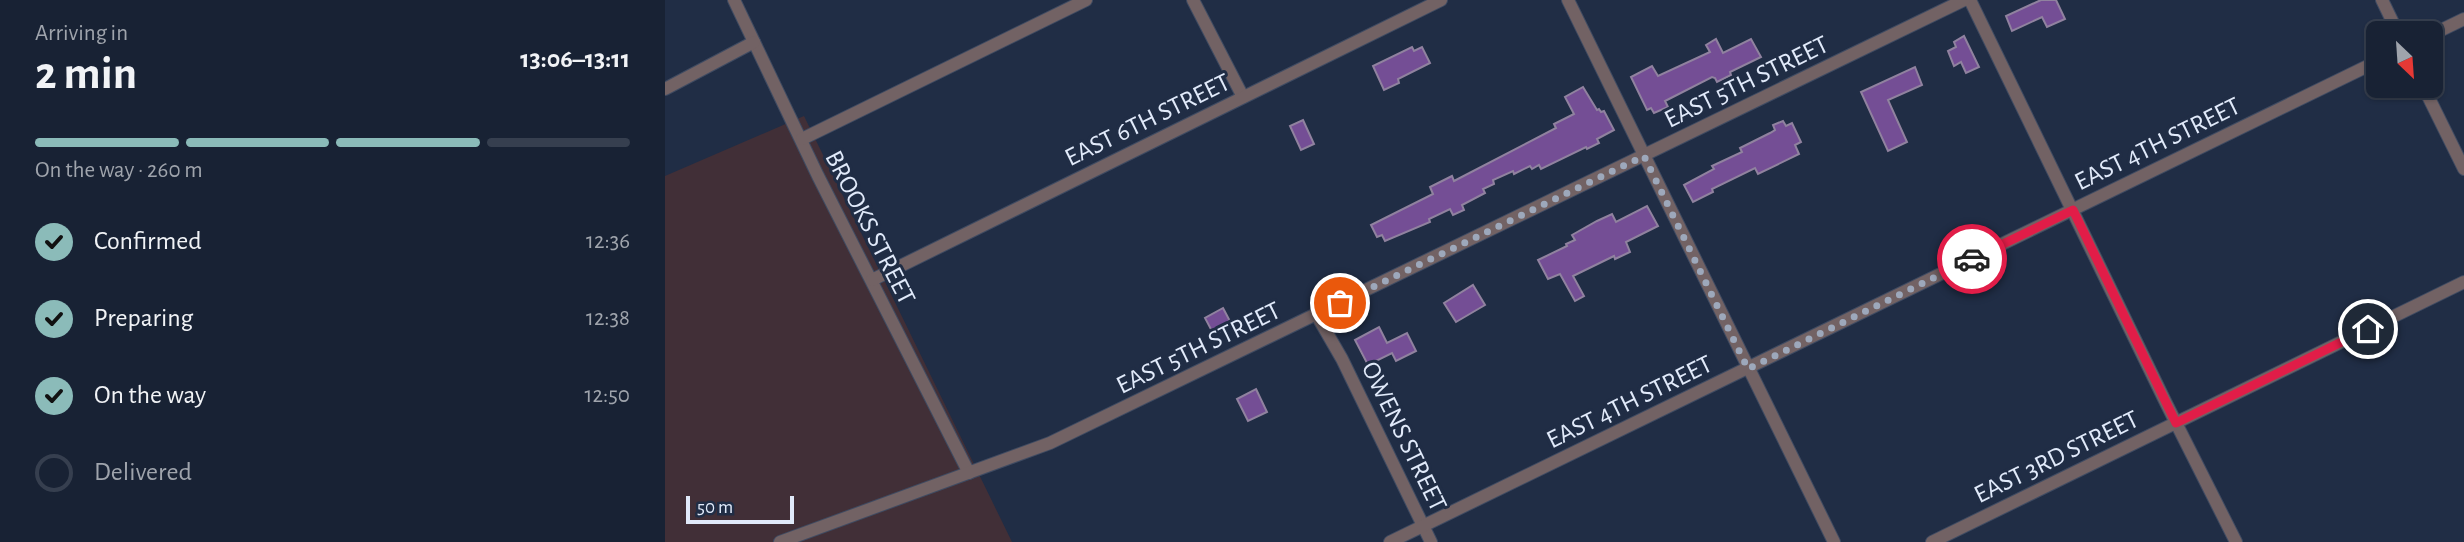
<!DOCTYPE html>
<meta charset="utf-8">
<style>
:root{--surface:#182234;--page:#212a3c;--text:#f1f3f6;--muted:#9fa4ac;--line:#363f4f;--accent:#8bbbb9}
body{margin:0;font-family:"Alegreya Sans",sans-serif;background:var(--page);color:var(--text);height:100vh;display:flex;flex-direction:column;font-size:26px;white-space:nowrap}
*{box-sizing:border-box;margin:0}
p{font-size:23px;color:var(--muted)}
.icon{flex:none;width:38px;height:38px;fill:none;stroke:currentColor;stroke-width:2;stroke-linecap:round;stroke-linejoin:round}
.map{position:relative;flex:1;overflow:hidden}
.details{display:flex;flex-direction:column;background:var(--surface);width:665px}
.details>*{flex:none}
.needle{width:46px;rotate:155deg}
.tools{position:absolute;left:1701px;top:21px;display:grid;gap:14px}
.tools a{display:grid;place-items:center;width:77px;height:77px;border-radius:10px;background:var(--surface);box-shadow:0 2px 5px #0004,0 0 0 2px var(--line);font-size:35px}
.scale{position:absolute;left:21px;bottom:18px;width:108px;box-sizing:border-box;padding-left:7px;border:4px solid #e1eafa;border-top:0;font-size:19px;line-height:24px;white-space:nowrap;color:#e1eafa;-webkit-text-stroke:5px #202d45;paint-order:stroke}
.pin{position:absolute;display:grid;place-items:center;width:60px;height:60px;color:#fff;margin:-30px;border:4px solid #fff;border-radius:50%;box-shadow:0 2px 7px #0007}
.courier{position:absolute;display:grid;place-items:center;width:70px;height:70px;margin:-35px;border:5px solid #e11d48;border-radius:50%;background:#fff;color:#222;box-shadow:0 2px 9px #0007}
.overview em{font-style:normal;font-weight:700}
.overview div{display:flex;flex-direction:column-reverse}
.overview{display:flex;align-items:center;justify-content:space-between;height:119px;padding:0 35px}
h1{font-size:46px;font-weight:700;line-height:52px}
.bar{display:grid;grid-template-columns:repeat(4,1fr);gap:10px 7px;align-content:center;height:84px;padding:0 35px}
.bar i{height:9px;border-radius:5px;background:var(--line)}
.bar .on{background:var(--accent)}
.bar p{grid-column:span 4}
ol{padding:0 35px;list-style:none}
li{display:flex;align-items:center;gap:21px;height:77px}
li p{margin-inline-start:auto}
li .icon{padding:7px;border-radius:50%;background:var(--accent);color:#111;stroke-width:4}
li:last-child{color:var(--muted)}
li i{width:38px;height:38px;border:4px solid var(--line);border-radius:50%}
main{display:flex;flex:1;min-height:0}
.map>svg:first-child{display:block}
</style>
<main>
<section class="details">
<div class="overview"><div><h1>2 min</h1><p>Arriving in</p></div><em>13:06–13:11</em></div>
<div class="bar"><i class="on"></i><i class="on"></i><i class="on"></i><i></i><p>On the way · 260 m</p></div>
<ol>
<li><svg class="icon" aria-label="check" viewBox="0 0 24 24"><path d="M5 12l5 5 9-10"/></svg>Confirmed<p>12:36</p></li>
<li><svg class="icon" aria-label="check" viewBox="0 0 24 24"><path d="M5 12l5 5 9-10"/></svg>Preparing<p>12:38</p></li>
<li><svg class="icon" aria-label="check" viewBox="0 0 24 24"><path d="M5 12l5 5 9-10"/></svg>On the way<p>12:50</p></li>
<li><i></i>Delivered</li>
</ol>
</section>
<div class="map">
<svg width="1799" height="542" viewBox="0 0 1799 542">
<rect width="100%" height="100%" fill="#202d45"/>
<polygon fill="#412f37" points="139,116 347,542 0,542 0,176"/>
<g fill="#744e95" stroke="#90829f" stroke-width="2">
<polygon points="1376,0 1391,0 1400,19 1382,27 1377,17 1347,31 1341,16"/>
<polygon points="1299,36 1314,67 1301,73 1296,62 1289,66 1283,51 1291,47 1289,42"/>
<polygon points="1051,39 1058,53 1086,39 1096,57 1065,72 1066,75 1052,82 1050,78 1047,77 1004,99 1000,101 1003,107 989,113 986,108 982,110 966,77 987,66 993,76 1045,52 1041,45"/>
<polygon points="747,47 749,51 757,47 765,63 733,79 734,83 719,90 708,66"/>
<polygon points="1250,67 1257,85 1223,100 1242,142 1223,151 1196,92"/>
<polygon points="918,87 932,110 934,109 936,112 939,111 949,130 932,139 934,143 922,149 921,147 876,169 874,165 867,169 865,166 849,174 848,171 828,180 829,184 818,189 820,193 797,205 799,210 788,215 785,209 764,219 765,222 720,241 717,235 712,237 706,225 768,194 765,187 787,176 789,181 891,128 889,124 909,114 900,97"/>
<polygon points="638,120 649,144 636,150 625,126"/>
<polygon points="1118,121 1121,126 1127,123 1136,142 1130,145 1134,154 1093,174 1090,168 1047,189 1048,192 1028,202 1019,185 1049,169 1047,166 1077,152 1075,148 1105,133 1110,130 1108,125"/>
<polygon points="982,206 993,226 961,242 965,252 950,259 949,256 908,276 919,296 910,301 895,274 883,279 873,260 902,246 901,244 910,240 907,235 932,221 947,214 951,222"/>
<polygon points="808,285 820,305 791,322 779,303"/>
<polygon points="558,308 567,325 549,335 540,318"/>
<polygon points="714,327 722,343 742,333 751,351 731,361 727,353 703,365 690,340"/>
<polygon points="591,389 602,412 583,421 572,399"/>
</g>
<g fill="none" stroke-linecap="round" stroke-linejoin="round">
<g stroke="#3f4b62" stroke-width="14">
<g id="street">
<polyline points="69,0 153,176 304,473"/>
<polyline points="528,0 578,97"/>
<polyline points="903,0 1169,542"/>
<polyline points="1305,0 1501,403 1571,542"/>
<polyline points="1717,0 1733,33"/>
<polyline points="1766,35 1799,19"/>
<polyline points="1758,86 1799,169"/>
<polyline points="0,89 89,42"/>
<polyline points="137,139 421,0"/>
<polyline points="207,280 776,0"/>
<polyline points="651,314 677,359 766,542"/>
<polyline points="115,542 385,443 1299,0"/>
<polyline points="725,542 1713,61"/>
<polyline points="1267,542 1799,282"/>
</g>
</g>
<use href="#street" stroke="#726264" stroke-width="12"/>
</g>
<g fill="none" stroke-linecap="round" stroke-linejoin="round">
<polyline stroke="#9da8bb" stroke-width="7" stroke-dasharray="0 12.6" points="675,303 979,156 1083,369 1307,259"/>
<polyline stroke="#e11d48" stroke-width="9" points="1307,259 1408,210 1511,423 1703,329"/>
</g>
<g text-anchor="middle" stroke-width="6" stroke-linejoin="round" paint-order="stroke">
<g font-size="26" fill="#e1eafa" stroke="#202d45">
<text transform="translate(1081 81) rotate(-26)" y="9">EAST 5TH STREET</text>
<text transform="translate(482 119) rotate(-26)" y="9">EAST 6TH STREET</text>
<text transform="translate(1492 143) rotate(-26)" y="9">EAST 4TH STREET</text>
<text transform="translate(206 227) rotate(63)" y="9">BROOKS STREET</text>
<text transform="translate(533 347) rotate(-26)" y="9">EAST 5TH STREET</text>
<text transform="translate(964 401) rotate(-26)" y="9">EAST 4TH STREET</text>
<text transform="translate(740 436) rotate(64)" y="9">OWENS STREET</text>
<text transform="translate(1391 456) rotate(-26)" y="9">EAST 3RD STREET</text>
</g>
</g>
</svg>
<div class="tools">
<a><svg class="needle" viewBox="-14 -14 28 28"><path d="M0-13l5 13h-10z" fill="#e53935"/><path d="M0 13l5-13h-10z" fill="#9fa4ac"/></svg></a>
</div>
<div class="scale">50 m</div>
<div class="pin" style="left:675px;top:303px;background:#ea580c"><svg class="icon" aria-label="bag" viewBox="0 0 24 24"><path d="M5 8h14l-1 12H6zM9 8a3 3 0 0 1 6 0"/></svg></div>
<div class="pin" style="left:1703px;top:329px;background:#1f2937"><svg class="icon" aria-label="home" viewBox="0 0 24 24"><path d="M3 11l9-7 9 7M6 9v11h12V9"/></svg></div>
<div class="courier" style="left:1307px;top:259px"><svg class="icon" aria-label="car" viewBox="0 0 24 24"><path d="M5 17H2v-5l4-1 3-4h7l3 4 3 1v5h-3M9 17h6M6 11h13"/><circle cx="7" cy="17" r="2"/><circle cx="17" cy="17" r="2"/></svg></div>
</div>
</main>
